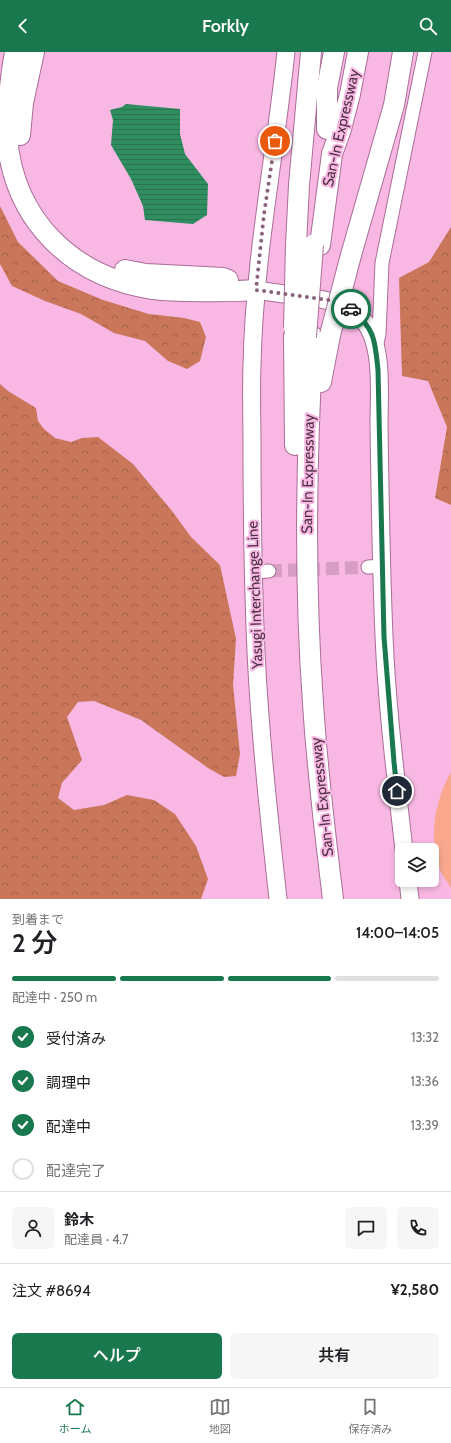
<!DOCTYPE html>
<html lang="ja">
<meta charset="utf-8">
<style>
:root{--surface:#fff;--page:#f6f6f6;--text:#202124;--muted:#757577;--line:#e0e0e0;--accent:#19784e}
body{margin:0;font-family:Cabin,"Noto Sans JP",sans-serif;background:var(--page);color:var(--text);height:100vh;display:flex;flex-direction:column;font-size:15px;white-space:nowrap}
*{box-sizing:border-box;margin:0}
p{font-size:13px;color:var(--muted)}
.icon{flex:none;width:22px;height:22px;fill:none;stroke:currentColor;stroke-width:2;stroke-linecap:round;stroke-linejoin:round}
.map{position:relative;height:847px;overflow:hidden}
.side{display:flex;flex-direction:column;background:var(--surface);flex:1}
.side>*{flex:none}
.buttons{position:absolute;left:395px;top:791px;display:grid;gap:8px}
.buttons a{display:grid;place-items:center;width:44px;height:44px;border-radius:6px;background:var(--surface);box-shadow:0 2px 6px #0003;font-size:20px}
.pin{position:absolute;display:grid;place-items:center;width:34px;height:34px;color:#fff;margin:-17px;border:2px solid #fff;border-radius:50%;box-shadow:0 1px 4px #0007}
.courier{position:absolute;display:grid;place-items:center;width:40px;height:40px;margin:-20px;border:3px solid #19784e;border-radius:50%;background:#fff;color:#222;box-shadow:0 1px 5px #0007}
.head em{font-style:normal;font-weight:600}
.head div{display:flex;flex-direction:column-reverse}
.head{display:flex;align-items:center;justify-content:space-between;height:68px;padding:0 12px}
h1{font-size:26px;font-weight:600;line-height:30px}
.bar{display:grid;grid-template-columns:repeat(4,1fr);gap:6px 4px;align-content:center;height:48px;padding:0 12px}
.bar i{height:5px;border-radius:3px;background:var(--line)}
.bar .on{background:var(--accent)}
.bar p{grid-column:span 4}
.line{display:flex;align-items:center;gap:10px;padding:0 12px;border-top:1px solid var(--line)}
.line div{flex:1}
.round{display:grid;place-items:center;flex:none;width:42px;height:42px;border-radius:6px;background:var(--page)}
ol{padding:0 12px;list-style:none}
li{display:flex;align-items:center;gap:12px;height:44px}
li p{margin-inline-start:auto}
li .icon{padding:4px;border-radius:50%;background:var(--accent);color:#fff;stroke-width:4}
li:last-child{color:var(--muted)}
li i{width:22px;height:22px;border:2px solid var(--line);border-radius:50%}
.primary-button{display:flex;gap:8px;margin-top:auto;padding:8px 12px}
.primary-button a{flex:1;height:46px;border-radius:6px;background:var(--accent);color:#fff;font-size:16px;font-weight:600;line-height:46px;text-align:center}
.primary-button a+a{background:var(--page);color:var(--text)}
header{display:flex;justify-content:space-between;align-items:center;height:52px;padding:0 12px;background:var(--accent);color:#fff;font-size:18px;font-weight:600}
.tab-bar{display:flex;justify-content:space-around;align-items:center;height:56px;border-top:1px solid var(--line);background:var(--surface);font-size:11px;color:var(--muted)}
.tab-bar a{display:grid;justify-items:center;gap:2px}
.tab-bar .on{color:var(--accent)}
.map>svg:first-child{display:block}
</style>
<header><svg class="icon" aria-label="back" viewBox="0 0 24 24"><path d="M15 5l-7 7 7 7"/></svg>Forkly<svg class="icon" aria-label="search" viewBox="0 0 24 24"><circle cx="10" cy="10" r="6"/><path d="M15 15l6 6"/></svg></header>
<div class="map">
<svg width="451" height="847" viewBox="0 0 451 847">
<defs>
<pattern id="forest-crowns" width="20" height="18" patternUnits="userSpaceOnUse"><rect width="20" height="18" fill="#c9765a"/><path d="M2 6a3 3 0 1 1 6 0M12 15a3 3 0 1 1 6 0" fill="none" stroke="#a5614c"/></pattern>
<pattern id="water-rules" width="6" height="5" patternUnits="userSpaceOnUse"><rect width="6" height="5" fill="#2f8d60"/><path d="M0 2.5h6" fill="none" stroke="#2a7451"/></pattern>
</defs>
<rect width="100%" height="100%" fill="#f9b8e4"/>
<g fill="url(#forest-crowns)">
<polygon points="0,154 18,190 58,229 103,248 149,262 184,266 200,270 206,285 200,309 187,317 168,309 145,289 114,281 81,262 45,249 12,234 0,212"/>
<polygon points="451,175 451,453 435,446 447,375 428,329 402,324 399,226 429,210"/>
<polygon points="0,332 8,339 36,356 38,369 44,377 55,386 71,390 82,386 98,385 133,412 172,459 191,485 220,513 236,587 233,633 240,702 236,724 224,725 208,716 141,668 94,649 78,650 67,665 82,708 62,731 58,746 74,758 104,753 127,743 154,748 175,762 196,794 208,827 201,847 0,847"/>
</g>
<path fill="#f9a88d" d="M451,720V836C448,831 444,826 441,820C428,788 434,750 451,720Z"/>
<polygon fill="url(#water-rules)" points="126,52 180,57 180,82 185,102 208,132 207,163 193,172 145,168 143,154 131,127 111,93 113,68 110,58 122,55"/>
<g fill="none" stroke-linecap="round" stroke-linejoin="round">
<polyline stroke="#d79dc4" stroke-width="13" stroke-dasharray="13 6" stroke-linecap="butt" points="269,519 368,515"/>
<g stroke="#a96d97" stroke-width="15">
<g id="minor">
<polyline points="376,296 379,282 382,211 425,0"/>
<polyline points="368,515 382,514"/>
<polyline points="253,520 269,519"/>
</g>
</g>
<g stroke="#a96d97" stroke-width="19">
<g id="major">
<path d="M256,238C270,240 284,242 298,244C321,247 347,249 363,268C384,291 379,343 379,372C380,443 381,514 384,584C387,656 396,727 404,798"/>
<polyline points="408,828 410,847"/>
<path d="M278,847C269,765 260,683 256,600C253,532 252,464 252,395C252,368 251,341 252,314C254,208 275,105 286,0"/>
</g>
</g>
<g stroke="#a96d97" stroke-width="22">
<g id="highway">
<path d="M15,0C11,21 9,42 8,63C7,71 6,80 7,87C15,170 73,225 153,237C163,239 173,238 183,239C208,239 232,240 256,238"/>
<polyline points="327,77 327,36 334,0"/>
<polyline points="20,83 23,51 34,0"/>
<polyline points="296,193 299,133 311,0"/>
<polyline points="320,193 332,102 341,77 350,42 358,0"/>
<polyline points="351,203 394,53 403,0"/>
<polyline points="125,218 146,222 223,226 228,228"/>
<polyline points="294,284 295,393"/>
<path d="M313,285C306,407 304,529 313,651C317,717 325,782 333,847"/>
<polyline points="321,330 330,283"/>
</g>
</g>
<use href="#minor" stroke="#fff" stroke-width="13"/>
<use href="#major" stroke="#fff" stroke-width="17"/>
<use href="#highway" stroke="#fff" stroke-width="20"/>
<g stroke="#a96d97" stroke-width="22" stroke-linecap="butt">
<g id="highway-bridge">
<polyline points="294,276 296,193"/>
<polyline points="330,283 351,203"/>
<polyline points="306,285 313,193"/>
</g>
</g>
<use href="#highway-bridge" stroke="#fff" stroke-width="20"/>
</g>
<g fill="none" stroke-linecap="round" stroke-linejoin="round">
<polyline stroke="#89617c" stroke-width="4" stroke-dasharray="0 7.2" points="275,89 264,162 256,238 329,248 351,257"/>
<path stroke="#19784e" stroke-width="5" d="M351,257C375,277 375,288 378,318L384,585L394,710L397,739"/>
</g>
<g text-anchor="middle" stroke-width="4" stroke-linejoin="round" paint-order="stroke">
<g font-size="15" fill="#4d3244" stroke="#f9b8e4">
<text transform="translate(341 76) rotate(-77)" y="5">San-In Expressway</text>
<text transform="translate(308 422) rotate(-89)" y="5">San-In Expressway</text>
<text transform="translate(255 543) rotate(-92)" y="5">Yasugi Interchange Line</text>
<text transform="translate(322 745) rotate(-96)" y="5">San-In Expressway</text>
</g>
</g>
</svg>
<div class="buttons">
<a><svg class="icon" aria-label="layers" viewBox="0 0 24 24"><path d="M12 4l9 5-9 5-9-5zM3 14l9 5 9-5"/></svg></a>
</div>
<div class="pin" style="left:275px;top:89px;background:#ea580c"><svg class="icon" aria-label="bag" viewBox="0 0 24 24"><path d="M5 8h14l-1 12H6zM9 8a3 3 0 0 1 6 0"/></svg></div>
<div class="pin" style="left:397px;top:739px;background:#1f2937"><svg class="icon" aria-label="home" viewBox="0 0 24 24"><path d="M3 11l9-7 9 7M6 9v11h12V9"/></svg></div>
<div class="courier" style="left:351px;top:257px"><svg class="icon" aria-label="car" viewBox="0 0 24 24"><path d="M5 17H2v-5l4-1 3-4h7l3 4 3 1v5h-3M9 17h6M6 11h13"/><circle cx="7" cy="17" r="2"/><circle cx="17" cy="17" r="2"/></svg></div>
</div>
<section class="side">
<div class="head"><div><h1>2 分</h1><p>到着まで</p></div><em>14:00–14:05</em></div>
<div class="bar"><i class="on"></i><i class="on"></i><i class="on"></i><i></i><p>配達中 · 250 m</p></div>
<ol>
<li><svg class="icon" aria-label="check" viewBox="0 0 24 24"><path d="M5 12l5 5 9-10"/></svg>受付済み<p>13:32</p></li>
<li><svg class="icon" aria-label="check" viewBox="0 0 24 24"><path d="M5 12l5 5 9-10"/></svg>調理中<p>13:36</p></li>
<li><svg class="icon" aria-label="check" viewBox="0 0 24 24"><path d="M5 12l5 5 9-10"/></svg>配達中<p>13:39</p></li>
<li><i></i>配達完了</li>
</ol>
<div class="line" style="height:72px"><a class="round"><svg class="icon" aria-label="person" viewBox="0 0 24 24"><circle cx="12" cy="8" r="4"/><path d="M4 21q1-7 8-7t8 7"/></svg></a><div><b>鈴木</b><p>配達員 · 4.7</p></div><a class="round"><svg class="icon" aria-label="chat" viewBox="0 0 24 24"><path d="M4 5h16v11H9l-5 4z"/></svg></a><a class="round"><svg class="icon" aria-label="phone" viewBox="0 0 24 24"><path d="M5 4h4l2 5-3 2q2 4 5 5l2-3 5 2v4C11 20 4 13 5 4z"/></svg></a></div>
<div class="line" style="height:52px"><div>注文 #8694</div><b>¥2,580</b></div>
<div class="primary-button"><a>ヘルプ</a><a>共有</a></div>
</section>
<nav class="tab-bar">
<a class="on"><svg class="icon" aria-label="home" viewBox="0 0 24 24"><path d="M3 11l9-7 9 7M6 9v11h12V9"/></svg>ホーム</a>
<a><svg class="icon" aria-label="map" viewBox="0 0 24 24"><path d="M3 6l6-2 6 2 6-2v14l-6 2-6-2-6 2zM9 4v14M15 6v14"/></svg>地図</a>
<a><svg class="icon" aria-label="saved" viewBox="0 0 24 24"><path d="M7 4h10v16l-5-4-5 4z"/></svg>保存済み</a>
</nav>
